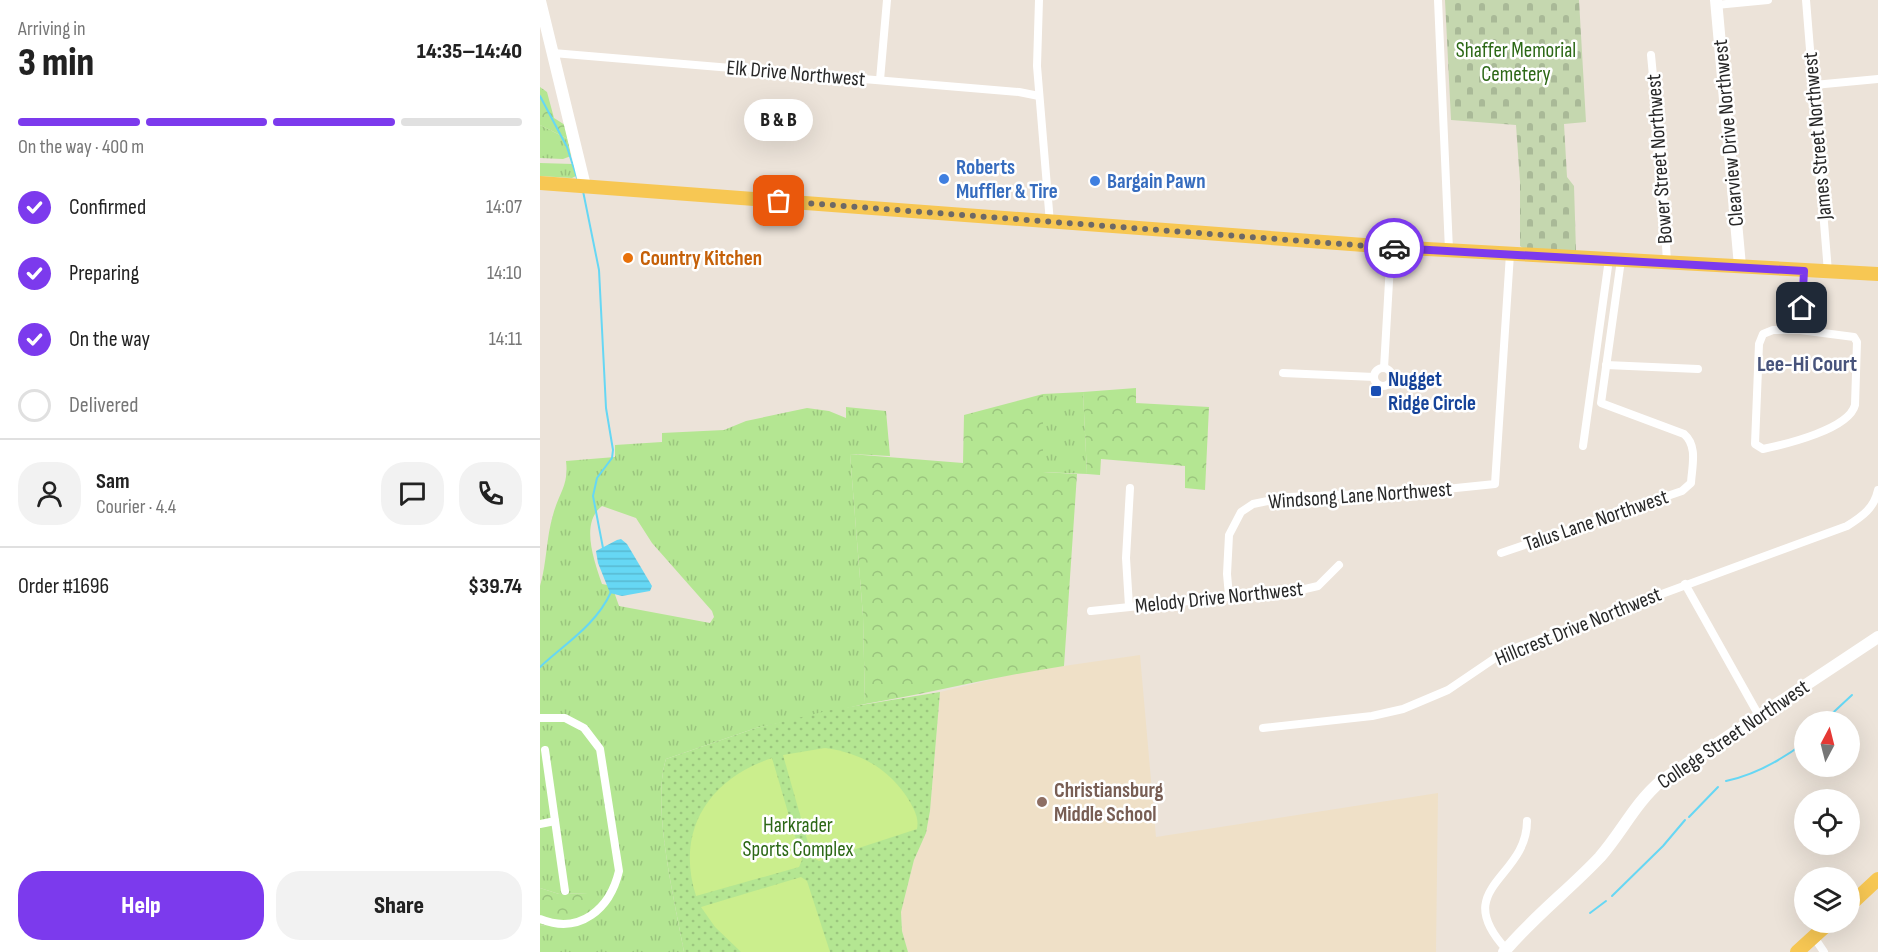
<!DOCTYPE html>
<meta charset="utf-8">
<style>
:root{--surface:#fff;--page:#f2f2f2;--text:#222;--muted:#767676;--line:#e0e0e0;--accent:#7c3aed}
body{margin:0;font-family:"Sofia Sans Condensed",sans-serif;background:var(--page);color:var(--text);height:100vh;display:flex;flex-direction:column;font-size:22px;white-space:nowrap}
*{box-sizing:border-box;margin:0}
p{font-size:20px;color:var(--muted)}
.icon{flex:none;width:33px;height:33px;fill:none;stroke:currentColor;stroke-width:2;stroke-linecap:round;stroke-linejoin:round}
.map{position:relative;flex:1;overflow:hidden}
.panel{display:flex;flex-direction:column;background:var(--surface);width:540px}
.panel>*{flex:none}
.needle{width:39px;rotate:7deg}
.fabs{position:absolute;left:1254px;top:711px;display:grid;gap:12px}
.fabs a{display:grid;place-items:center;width:66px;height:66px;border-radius:50%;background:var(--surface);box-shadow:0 6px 24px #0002;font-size:30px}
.pin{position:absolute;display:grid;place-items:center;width:51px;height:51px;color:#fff;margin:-26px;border-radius:12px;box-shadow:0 3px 9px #0006}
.courier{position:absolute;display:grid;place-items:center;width:60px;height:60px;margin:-30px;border:4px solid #7c3aed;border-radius:50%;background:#fff;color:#222;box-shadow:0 2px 8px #0007}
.bubble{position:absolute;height:42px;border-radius:21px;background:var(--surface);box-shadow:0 6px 24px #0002;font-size:20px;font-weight:800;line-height:42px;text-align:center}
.overview em{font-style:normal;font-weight:800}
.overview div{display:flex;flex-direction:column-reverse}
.overview{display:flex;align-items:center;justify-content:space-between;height:102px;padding:0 18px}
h1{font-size:39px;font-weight:800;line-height:45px}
.bar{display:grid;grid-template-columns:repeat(4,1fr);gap:9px 6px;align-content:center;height:72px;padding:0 18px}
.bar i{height:8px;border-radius:4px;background:var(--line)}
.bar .on{background:var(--accent)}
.bar p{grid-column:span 4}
.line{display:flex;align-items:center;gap:15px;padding:0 18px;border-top:2px solid var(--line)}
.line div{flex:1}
.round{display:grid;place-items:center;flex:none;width:63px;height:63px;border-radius:24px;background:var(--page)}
ol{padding:0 18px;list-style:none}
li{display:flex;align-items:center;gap:18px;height:66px}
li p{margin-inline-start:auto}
li .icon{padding:6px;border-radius:50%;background:var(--accent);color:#fff;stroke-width:4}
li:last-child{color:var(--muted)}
li i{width:33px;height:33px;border:3px solid var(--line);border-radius:50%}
.primary-button{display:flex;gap:12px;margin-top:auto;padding:12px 18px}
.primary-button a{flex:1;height:69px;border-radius:24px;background:var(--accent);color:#fff;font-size:24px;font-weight:800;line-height:69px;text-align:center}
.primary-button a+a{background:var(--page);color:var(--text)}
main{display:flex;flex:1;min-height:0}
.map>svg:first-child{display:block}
</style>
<main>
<section class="panel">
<div class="overview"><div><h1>3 min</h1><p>Arriving in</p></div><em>14:35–14:40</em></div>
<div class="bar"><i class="on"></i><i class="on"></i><i class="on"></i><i></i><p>On the way · 400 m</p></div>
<ol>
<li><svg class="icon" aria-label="check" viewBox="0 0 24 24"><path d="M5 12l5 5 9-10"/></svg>Confirmed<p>14:07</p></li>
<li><svg class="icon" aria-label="check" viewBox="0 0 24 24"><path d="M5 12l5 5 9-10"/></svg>Preparing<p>14:10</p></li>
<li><svg class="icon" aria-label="check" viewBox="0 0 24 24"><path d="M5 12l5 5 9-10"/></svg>On the way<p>14:11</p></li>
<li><i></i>Delivered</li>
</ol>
<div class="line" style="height:108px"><a class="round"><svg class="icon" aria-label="person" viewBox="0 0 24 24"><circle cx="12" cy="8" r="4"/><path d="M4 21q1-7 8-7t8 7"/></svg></a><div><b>Sam</b><p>Courier · 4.4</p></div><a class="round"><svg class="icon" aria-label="chat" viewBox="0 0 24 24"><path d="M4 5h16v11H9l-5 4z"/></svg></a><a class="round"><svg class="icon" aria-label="phone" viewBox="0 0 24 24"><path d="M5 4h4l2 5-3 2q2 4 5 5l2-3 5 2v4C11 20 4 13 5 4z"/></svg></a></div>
<div class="line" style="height:78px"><div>Order #1696</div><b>$39.74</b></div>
<div class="primary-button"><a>Help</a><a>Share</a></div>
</section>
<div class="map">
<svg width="1338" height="952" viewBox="0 0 1338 952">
<defs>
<pattern id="grass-tufts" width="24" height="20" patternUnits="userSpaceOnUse" patternTransform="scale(1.5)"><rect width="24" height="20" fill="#b4e692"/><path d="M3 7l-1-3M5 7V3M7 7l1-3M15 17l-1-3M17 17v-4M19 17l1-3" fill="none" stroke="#9bc57e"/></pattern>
<pattern id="forest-crowns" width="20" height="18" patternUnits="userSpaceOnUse" patternTransform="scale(1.5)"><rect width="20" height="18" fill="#b4e692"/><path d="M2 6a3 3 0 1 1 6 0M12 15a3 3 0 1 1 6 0" fill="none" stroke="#9bc57e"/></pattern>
<pattern id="cemetery-stones" width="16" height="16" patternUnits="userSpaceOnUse" patternTransform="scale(1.5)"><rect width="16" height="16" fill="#c5d7af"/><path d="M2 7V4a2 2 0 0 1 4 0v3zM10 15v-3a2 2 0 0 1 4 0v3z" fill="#a9b997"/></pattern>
<pattern id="park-dots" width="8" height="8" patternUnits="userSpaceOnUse" patternTransform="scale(1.5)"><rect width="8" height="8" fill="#b4e692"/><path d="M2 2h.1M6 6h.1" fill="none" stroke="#9bc57e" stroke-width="1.8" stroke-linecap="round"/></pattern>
<pattern id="water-rules" width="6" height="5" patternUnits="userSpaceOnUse" patternTransform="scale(1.5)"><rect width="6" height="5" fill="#66d7f4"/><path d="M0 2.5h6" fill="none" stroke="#58b9d1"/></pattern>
</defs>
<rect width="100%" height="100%" fill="#ece3d9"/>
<polygon fill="#efe0c7" points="600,655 616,837 898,793 896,952 368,952 362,931 361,912 374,860 386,833 390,811 400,692 482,672"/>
<g fill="url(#grass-tufts)" fill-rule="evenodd">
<polygon points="0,125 28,139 31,156 23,159 0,158"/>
<polygon points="0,163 33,164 38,175 32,178 0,176"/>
<polygon points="543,392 547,474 503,472 503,394"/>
<path d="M306,407L346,411L350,456L310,454L323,616L325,704L216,728L126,759C111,805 135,902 144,952H0V926L22,922L48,893L19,894L0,888V586C7,562 6,538 13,515C19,492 29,486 26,461L75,457V445L122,442V433L184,430L206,421L267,408L289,411L306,418ZM62,506L96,518L112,543L172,611L174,617L170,623L79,606L72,586L62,584C54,560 40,523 62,506Z"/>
</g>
<g fill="url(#forest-crowns)">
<polygon points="0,87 7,92 14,118 25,125 28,139 0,125"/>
<polygon points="596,388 596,403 669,407 665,490 645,488 645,466 561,459 560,475 547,474 543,392"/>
<path d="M503,394V472L537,474L524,666C457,676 392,693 325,704L323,616L310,454L423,463L424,415Z"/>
<polygon points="0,888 19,894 48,893 50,914 0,926"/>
</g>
<polygon fill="url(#cemetery-stones)" points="905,0 1039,0 1046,122 1024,124 1027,177 1034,186 1036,251 983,248 980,246 980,182 976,125 911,120"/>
<path fill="url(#park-dots)" d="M400,692L390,811L386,833L374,860L361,912L362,931L368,952H144C135,902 111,805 126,759L216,728L291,710Z"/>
<g fill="#cbee8d">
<path d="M285,748C322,753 351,770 370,802C375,811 379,819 377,829L279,861L272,857L243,755Z"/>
<path d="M232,758L262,860L259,867L156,896C135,830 169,779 232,758Z"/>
<polygon points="261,877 267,881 290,952 201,952 175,927 161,907"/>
</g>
<polygon fill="url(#water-rules)" points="77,540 81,539 87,544 112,586 110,591 82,596 70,593 58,563 56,551"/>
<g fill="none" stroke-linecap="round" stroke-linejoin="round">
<g stroke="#66d7f4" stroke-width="2">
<polyline points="0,96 27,147 37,178"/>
<polyline points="43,191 59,270 66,408 73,450 72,458 57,478 53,496 63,548"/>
<path d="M0,667C26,643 56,625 71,592"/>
<polyline points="1283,722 1312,695"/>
<path d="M1186,781C1215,775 1241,760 1264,743"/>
<polyline points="1149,817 1178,787"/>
<polyline points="1072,896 1123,846 1145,820"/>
<polyline points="1050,913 1066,901"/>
</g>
<g stroke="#fff" stroke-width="8">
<polyline points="499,0 497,66 510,223"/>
<polyline points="898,0 909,250"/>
<polyline points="1266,0 1288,272"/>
<polyline points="1176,5 1228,0"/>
<polyline points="13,53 479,92 499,96"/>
<polyline points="1111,55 1121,160 1127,262"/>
<polyline points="340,80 347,0"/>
<polyline points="1274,85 1338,79"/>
<path d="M1233,330H1260L1314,337L1317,342L1315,405C1309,429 1247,444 1223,449L1215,444L1219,344L1223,334Z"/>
<polyline points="1260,330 1264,271"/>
<polyline points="1066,365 1158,369"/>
<circle cx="843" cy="377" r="9"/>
<polyline points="844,368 851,247"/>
<polyline points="743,373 834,377"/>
<polyline points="852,379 894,381"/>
<polyline points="1043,446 1069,259"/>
<path d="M961,553L1142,491L1151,483C1152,466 1158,446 1144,434L1061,403L1081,260"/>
<polyline points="1145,584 1218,714"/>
<polyline points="689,596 687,574 689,535 701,512 713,504 747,497 877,492 955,484 970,254"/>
<polyline points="589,606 586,558 590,488"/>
<polyline points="551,611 765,589 778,586 799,565"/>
<path d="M0,718H25L44,728L60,749L79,871C70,909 40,935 0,919"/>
<path d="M723,728L832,716L863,709L908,690L964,652L1307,526C1323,516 1334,508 1338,490"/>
<polyline points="5,750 25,891"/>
<polyline points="0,824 15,821"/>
<polyline points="1274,937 1284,952"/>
<path d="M966,949C909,887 987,879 987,821"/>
</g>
<g stroke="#fff" stroke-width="12">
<polyline points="1176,0 1200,266"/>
<polyline points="0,1 45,186"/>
<path d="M964,952C993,917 1029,890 1060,857C1082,832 1095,803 1121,781L1338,637"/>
</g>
<g stroke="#f7c753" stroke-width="14">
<polyline points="0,183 851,247 1338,274"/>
<polyline points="1310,905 1338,879"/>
<polyline points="1257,952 1290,922"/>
</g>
</g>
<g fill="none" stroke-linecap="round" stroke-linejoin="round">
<polyline stroke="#6d6966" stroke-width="6" stroke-dasharray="0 10.8" points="239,201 854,248"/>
<polyline stroke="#7c3aed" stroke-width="8" points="854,248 1264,271 1262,308"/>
</g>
<g fill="#3f7fe0" stroke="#fff" stroke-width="2">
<circle cx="404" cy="179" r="6"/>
<circle cx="555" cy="181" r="6"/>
</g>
<circle fill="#e8710a" stroke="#fff" stroke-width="2" cx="88" cy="258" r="6"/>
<rect fill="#1a4fb4" stroke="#fff" stroke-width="2" x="830" y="385" width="12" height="12" rx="3"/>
<circle fill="#8d6e63" stroke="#fff" stroke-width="2" cx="502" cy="802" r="6"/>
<g text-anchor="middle" stroke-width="5" stroke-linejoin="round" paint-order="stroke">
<g font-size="21" fill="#2c6816" stroke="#fff">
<text x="976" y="57">Shaffer Memorial<tspan x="976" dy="24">Cemetery</tspan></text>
<text x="258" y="832">Harkrader<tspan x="258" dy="24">Sports Complex</tspan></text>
</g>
<g font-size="21" fill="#282828" stroke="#fff">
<text transform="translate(256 73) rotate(5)" y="7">Elk Drive Northwest</text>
<text transform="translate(1188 133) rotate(-95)" y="7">Clearview Drive Northwest</text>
<text transform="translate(1277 136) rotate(-95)" y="7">James Street Northwest</text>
<text transform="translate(1119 159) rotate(-94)" y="7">Bower Street Northwest</text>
<text transform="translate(820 495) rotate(-4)" y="7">Windsong Lane Northwest</text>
<text transform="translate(1056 520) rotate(-19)" y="7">Talus Lane Northwest</text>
<text transform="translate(679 597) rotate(-6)" y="7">Melody Drive Northwest</text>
<text transform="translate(1038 626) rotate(-22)" y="7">Hillcrest Drive Northwest</text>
<text transform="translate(1193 734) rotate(-34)" y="7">College Street Northwest</text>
</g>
<g font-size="21" font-weight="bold" fill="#366cbe" stroke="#fff" text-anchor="start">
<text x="416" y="174">Roberts<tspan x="416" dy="24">Muffler &amp; Tire</tspan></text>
<text x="567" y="188">Bargain Pawn</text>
</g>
<g font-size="21" font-weight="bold" fill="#c56008" stroke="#fff" text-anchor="start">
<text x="100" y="265">Country Kitchen</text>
</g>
<g font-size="21" font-weight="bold" fill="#164399" stroke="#fff" text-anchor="start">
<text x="848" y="386">Nugget<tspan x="848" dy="24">Ridge Circle</tspan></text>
</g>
<g font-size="21" font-weight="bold" fill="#785e54" stroke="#fff" text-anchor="start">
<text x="514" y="797">Christiansburg<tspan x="514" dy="24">Middle School</tspan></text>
</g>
<g font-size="22" font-weight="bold" fill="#47537b" stroke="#fff">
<text x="1267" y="371">Lee-Hi Court</text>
</g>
</g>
</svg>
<div class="fabs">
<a><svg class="needle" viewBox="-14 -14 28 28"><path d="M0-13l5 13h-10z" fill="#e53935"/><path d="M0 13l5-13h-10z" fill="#767676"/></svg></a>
<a><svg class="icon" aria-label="locate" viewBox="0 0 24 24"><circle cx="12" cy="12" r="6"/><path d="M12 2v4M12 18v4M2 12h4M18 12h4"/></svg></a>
<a><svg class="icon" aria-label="layers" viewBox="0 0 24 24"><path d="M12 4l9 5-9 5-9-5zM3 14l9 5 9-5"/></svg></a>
</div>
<div class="pin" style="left:239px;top:201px;background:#ea580c"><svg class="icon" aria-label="bag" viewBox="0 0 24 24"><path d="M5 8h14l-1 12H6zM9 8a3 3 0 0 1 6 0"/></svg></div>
<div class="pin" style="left:1262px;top:308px;background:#1f2937"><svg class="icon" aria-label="home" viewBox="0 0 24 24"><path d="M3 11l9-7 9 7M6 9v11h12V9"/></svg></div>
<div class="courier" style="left:854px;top:248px"><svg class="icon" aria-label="car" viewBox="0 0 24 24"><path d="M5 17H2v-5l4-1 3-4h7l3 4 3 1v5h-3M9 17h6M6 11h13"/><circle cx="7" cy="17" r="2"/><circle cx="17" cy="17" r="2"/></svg></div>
<div class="bubble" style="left:204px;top:99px;width:69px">B &amp; B</div>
</div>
</main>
